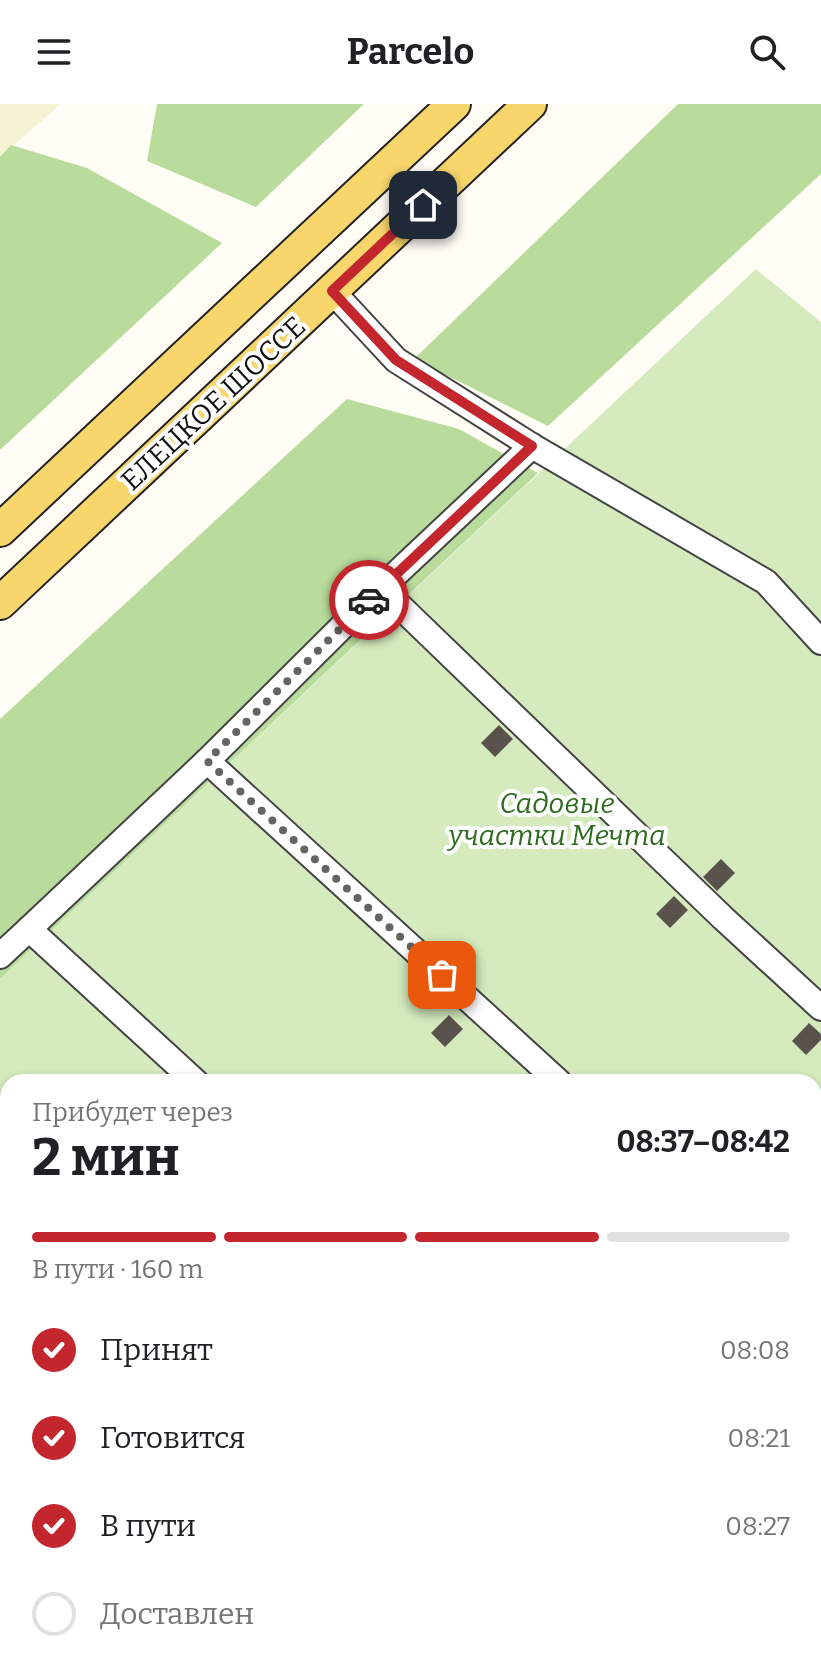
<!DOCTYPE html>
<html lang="ru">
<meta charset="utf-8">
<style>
:root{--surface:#fff;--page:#f2f2f2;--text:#202124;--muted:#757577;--line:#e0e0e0;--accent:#c4262e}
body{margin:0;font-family:Bitter,serif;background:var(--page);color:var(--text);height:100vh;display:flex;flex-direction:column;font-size:30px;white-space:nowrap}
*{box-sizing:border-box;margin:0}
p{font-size:26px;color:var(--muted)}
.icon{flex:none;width:44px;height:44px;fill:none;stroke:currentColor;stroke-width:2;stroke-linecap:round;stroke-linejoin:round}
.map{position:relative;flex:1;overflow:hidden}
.panel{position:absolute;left:0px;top:970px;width:822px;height:600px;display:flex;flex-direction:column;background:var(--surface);border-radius:24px 24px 0 0;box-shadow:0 2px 6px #0004}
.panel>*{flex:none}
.pin{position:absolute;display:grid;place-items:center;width:68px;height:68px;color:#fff;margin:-34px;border-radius:16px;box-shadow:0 4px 12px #0006}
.courier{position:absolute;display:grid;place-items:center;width:80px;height:80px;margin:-40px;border:6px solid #c4262e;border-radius:50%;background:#fff;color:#222;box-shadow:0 2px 10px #0007}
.summary em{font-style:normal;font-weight:700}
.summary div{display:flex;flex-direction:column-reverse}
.summary{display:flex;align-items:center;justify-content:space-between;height:136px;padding:0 32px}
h1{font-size:52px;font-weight:700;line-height:60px}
.bar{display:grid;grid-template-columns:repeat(4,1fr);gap:12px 8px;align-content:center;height:96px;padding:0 32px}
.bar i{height:10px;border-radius:6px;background:var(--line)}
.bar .selected{background:var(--accent)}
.bar p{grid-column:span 4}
ol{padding:0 32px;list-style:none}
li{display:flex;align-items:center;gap:24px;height:88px}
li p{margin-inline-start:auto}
li .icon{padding:8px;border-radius:50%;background:var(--accent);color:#fff;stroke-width:4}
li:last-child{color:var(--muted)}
li i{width:44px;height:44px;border:4px solid var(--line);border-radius:50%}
header{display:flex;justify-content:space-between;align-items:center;height:104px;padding:0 32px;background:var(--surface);font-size:36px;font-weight:700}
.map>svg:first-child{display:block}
</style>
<header><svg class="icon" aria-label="menu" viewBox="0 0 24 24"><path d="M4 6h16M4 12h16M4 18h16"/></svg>Parcelo<svg class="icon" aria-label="search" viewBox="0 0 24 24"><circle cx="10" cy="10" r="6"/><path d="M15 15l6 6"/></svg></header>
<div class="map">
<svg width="821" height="1570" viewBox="0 0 821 1570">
<rect width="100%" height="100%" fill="#fffdf5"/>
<polygon fill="#f6f3d4" points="0,0 61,0 0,53"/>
<path fill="#d5ebbd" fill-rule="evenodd" d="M756,165L821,218V1570H0V875ZM8,978H814V1562H8Z"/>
<g fill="#b9dc9c">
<polygon points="157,0 364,0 256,103 147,57"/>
<polygon points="678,0 821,0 821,70 548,322 414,255"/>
<polygon points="11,41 87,64 222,139 0,346 0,53"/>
<polygon points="347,295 459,325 538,369 0,875 0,615"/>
</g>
<g fill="#5a524d">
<polygon points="499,621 513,635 495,653 481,639"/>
<polygon points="721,755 735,769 717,787 703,773"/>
<polygon points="674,792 688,806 670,824 656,810"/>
<polygon points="449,911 463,925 445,943 431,929"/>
<polygon points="809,919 821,930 821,936 806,951 792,937"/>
<polygon points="126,1562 154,1562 156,1565 151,1570 134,1570"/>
<polygon points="762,1562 779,1562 771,1570"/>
</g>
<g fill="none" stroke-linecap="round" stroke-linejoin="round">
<g stroke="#444" stroke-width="28">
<g id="minor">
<polyline points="332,187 396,256 532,342 766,478 821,538"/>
<polyline points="381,484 532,342"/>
<polyline points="207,657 381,484 723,814 821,904"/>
<polyline points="29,825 207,657 559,978"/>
<polyline points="0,852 29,825 196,978"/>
<polyline points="0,1130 8,1138"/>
<polyline points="814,1210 821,1217"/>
<polyline points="0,1470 8,1477"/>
<polyline points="814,1542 821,1548"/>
<polyline points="101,1562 110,1570"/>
<polyline points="470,1562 479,1570"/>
</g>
</g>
<g stroke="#222" stroke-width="36">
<g id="major">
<polyline points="0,426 454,0"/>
<polyline points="0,499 530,0"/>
</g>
</g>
<use href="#minor" stroke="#fff" stroke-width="24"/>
<use href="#major" stroke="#f9d66b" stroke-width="32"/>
</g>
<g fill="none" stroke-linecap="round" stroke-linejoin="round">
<polyline stroke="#646461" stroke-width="8" stroke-dasharray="0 14.4" points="369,496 207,657 442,871"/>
<polyline stroke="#c4262e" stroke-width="10" points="369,496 532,342 396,256 332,187 423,101"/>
</g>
<g text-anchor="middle" stroke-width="8" stroke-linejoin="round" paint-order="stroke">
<g font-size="28" fill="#111" stroke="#fff">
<text transform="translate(213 299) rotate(-43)" y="10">ЕЛЕЦКОЕ ШОССЕ</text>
</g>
<g font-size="28" font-style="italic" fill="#2f6b1f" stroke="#fff">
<text x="557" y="709">Садовые<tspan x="557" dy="32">участки Мечта</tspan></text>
</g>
</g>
</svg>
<div class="pin" style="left:442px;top:871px;background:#ea580c"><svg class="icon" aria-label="bag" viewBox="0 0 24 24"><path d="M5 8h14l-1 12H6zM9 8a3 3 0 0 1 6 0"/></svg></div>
<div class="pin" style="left:423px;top:101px;background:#1f2937"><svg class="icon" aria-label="home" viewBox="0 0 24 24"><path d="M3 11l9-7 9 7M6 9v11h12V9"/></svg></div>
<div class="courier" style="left:369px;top:496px"><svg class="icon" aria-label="car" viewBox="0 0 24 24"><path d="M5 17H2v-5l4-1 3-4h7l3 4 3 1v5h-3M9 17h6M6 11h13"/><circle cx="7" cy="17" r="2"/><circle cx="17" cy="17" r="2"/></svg></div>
<section class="panel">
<div class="summary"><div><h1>2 мин</h1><p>Прибудет через</p></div><em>08:37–08:42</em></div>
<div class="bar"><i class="selected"></i><i class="selected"></i><i class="selected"></i><i></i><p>В пути · 160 m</p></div>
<ol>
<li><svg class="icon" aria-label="check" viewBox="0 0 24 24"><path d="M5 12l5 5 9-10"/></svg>Принят<p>08:08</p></li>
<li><svg class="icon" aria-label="check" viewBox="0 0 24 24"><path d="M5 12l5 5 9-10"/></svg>Готовится<p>08:21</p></li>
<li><svg class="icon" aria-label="check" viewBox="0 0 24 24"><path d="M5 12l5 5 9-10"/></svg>В пути<p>08:27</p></li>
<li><i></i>Доставлен</li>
</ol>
</section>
</div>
